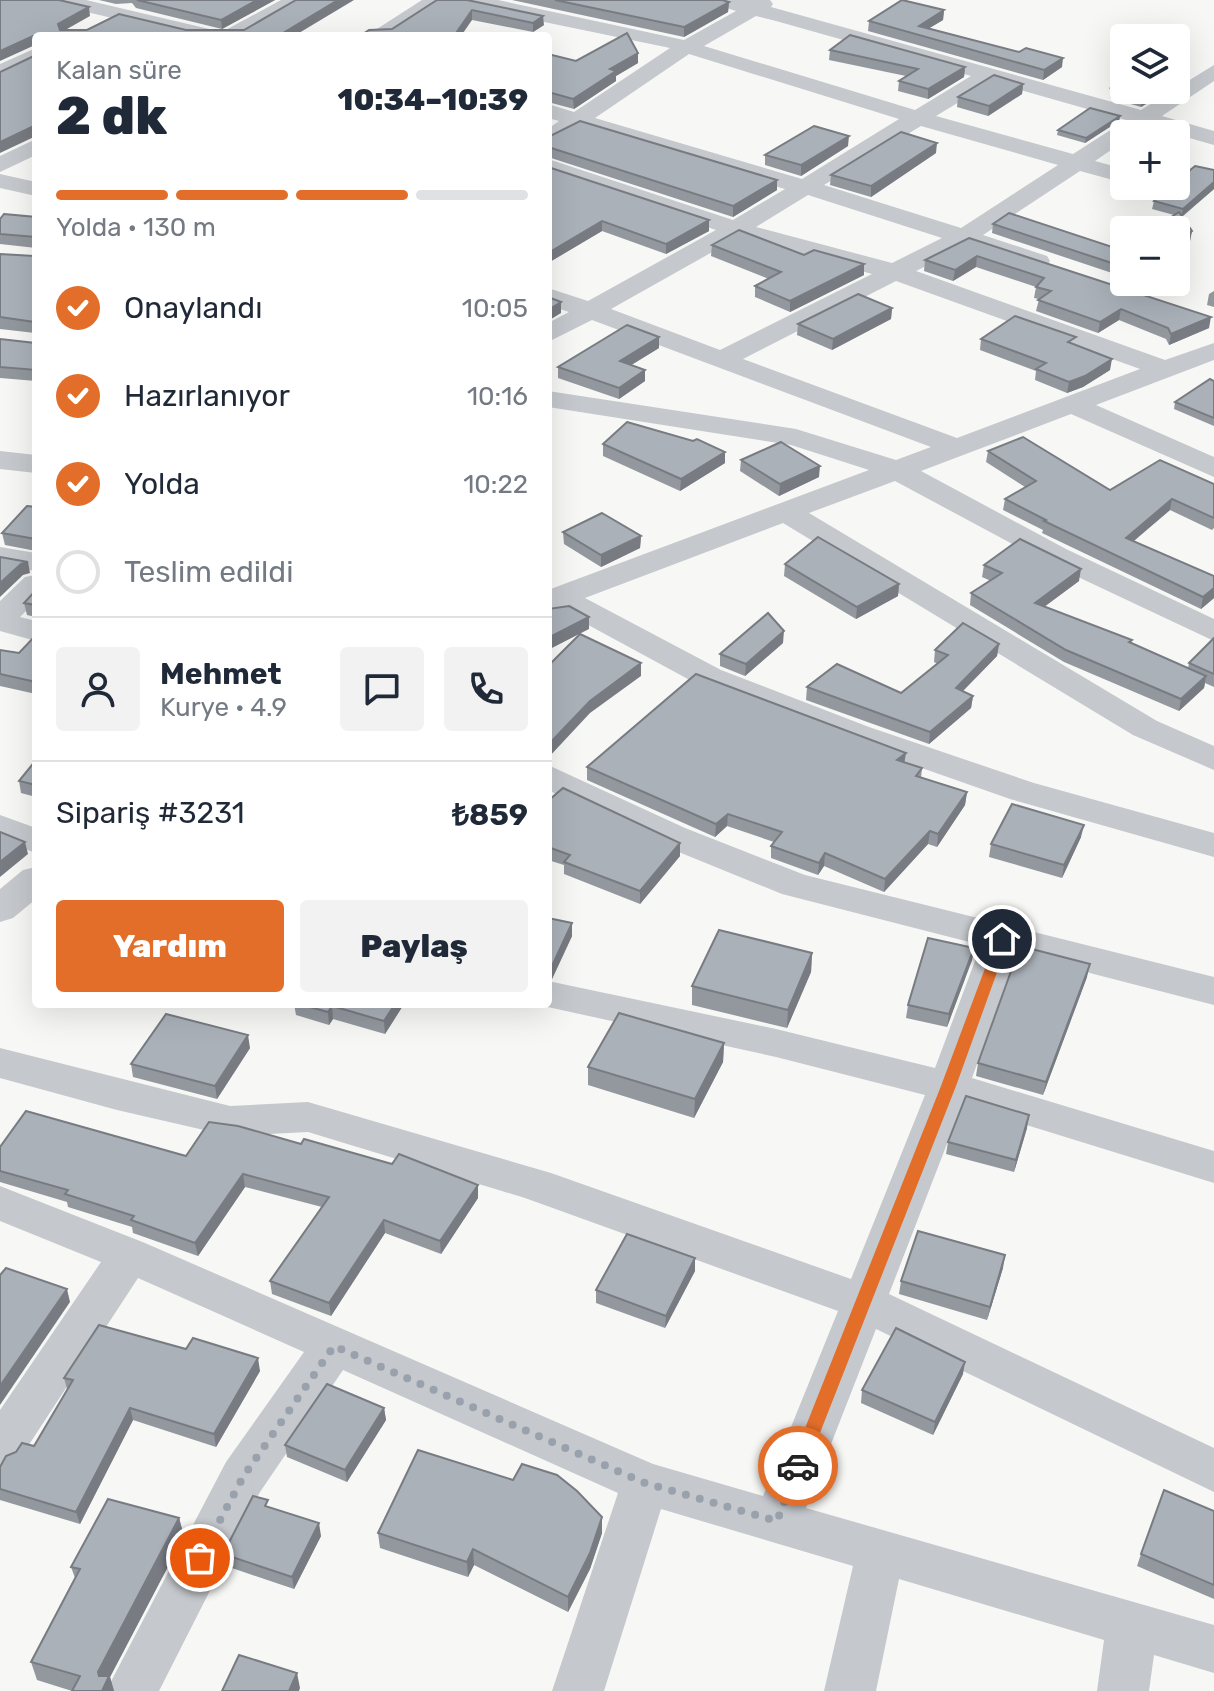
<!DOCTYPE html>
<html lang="tr">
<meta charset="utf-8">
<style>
:root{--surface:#fff;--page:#f2f2f3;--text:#1f2937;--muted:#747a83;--line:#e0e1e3;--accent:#e26e2a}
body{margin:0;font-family:Rubik,sans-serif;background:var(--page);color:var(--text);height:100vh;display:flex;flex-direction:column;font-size:30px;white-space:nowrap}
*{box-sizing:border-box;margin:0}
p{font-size:26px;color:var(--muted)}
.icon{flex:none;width:44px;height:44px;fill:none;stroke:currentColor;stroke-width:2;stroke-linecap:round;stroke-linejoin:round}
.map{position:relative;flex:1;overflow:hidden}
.side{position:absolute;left:32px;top:32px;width:520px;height:976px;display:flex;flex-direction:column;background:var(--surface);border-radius:8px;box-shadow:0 8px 32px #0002}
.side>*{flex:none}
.tools{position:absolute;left:1110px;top:24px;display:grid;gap:16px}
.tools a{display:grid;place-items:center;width:80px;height:80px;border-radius:8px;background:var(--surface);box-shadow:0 8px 32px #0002;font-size:40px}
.pin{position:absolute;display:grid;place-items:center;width:68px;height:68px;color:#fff;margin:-34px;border:4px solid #fff;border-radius:50%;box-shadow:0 2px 8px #0007}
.courier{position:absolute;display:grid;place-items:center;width:80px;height:80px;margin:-40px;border:6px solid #e26e2a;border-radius:50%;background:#fff;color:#222;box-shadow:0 2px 10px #0007}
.overview em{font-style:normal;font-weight:800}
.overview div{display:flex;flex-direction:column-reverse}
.overview{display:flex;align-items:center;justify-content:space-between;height:136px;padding:0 24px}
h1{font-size:52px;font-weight:800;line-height:60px}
.bar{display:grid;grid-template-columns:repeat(4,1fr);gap:12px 8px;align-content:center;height:96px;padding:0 24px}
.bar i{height:10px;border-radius:6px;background:var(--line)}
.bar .active{background:var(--accent)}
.bar p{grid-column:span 4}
.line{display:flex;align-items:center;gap:20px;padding:0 24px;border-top:2px solid var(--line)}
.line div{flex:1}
.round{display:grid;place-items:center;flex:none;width:84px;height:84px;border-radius:8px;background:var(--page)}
ol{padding:0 24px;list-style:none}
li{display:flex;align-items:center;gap:24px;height:88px}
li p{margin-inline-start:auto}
li .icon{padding:8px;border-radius:50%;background:var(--accent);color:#fff;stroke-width:4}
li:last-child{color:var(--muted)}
li i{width:44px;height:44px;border:4px solid var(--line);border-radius:50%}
.primary-button{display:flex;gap:16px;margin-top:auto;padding:16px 24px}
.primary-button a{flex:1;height:92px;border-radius:8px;background:var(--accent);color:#fff;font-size:32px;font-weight:800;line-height:92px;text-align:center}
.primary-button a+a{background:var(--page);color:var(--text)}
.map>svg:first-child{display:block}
</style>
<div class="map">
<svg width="1214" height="1691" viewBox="0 0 1214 1691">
<rect width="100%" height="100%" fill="#f7f8f5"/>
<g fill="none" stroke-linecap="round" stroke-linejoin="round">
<g fill="#c5c8cc" fill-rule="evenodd">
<polygon points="50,0 86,0 222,32 281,0 306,0 245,36 188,36 53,4"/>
<polygon points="422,0 446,0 391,36 366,36"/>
<path d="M457,0H498L684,40L736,11L714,4L711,0H770L773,4L771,7L1141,110L1214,65V81L1162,116L1214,131V145L1147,126L1134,134H1124V141L1095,161L1124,169V183L1080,171L983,235L1047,256L1050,261L1047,266H1029L966,246L916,271L1165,360L1214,343V360L1096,405L1214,457V477L1071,414L921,471L1066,549L1214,619V641L1044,561L895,481L809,513L1157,721L1214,746V770L1133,735L783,523L585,598L721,670L869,727L1034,783L1214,833V857L1010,799L845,741L697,684L557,608L548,610V590L869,470L791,445L548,407V391L796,429L896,460L931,447L592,320L548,342V323L569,312L548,305V288L588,301L716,230L548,174V159L733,220L785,189L580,128L548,146V129L559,121L548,118V104L574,112L670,48L467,6ZM756,16L776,21L971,76L915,110L704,46ZM689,54L899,119L802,179L595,118ZM992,82L1126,120L1073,154L936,116ZM921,126L1058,165L961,228L824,185ZM808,195L942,238L892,263L756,227ZM739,237L872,274L720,350L611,309ZM896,281L1140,369L957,438L743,359Z"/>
<polygon points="36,48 36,62 0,79 0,64"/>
<polygon points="36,139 36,155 0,172 0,156"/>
<polygon points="0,174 36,182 36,196 0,188"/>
<path d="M1176,184L1184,190L1180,195C1170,198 1154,196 1147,186Z"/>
<polygon points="0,451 36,455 36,473 0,469"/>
<polygon points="0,547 36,553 36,571 0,565"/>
<polygon points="36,575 36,601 20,617 36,621 36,641 0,631 0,601 25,577"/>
<polygon points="548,765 685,828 805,875 1214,977 1214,1005 1016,954 972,1078 1214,1151 1214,1183 962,1105 889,1294 1214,1448 1214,1492 876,1329 806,1508 1214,1625 1214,1673 1154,1655 1149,1691 1097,1691 1104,1640 899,1579 876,1691 824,1691 853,1566 661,1509 604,1691 552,1691 618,1493 343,1370 260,1492 159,1691 106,1691 226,1462 304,1352 138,1278 17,1463 0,1469 0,1410 101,1262 0,1221 0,1186 145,1243 653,1464 763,1496 838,1311 525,1198 308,1132 230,1136 117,1110 0,1078 0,1048 230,1106 308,1102 551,1173 851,1279 925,1095 776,1057 534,1004 548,1004 548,981 776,1029 935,1068 981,945 782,894 659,844 548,790"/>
<polygon points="0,815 36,828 36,853 0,840"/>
<polygon points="36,867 36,899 13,918 0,922 0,889 23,870"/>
</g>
</g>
<g fill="#93989f">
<polygon points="99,0 275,0 222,29 136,8 132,3 116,4"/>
<polygon points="437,0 544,25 533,32 472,20 392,29"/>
<polygon points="512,0 722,0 729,2 728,12 684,37"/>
<polygon points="944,10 943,20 929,28 1062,67 1043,80 868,31 869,21"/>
<polygon points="830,50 965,67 964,77 928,99 898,91 899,81 906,76 829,60"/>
<polygon points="638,53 638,63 616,76 616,81 574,109 548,102 548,54 576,61"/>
<polygon points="1023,84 1022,94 988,116 957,107 958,97"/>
<polygon points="1111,88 1124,90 1160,90 1159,96 1141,107 1110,98"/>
<polygon points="1120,116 1119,121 1085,143 1057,135 1058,130"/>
<polygon points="548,137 777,190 733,217 548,157"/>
<polygon points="848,146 801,176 765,165 765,155"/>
<polygon points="936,153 871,197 830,185 831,175"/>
<polygon points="548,167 709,231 666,254 602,231 548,263"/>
<polygon points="1214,170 1214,189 1182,217 1192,231 1190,241 1176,250 1176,230 1174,215 1152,209 1154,201 1184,188 1185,187 1181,184 1183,176"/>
<polygon points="36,217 36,248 0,244 0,219"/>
<polygon points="993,224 1121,250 1124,248 1124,277 992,233"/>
<polygon points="969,238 1209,328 1169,345 1166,339 1119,320 1098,333 1036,311 1039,299 1034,298 1036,287 976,267 953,281 924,271 925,260"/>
<polygon points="712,245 804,255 864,275 790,312 755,297 755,286 769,279 711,256"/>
<polygon points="0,254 34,256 36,254 36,381 0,378 0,339 36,343 35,333 0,329"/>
<polygon points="1214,291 1214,307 1207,305 1209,294"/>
<polygon points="892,308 891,319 832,350 797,335 798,324"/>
<polygon points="981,339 1074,344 1110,370 1083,387 1067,393 1035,380 1036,371 980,350"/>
<polygon points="659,348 631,365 645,370 645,381 619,399 558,378 558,367"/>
<polygon points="1214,381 1214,426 1174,409 1175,402"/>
<polygon points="603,444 725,452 725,463 680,491 603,456"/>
<polygon points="988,451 1110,490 1214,484 1214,528 1212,530 1170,510 1134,541 1214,576 1214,598 1201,609 1042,533 1043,530 1003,510 1005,499 1025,487 986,462"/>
<polygon points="741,460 819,477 779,496 740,471"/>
<polygon points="36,507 36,551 5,545 2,533"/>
<polygon points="563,532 641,536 640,548 601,567 564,544"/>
<polygon points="785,564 899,584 898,596 856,619 784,576"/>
<polygon points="984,565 1079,581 1044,607 1132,640 1131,643 1188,668 1189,663 1214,638 1214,687 1205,683 1204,688 1179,711 1064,662 970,605 971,593 991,581 982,577"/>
<polygon points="36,590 36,617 27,615 24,603"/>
<polygon points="36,635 36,694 0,686 0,650 19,653"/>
<polygon points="783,643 745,676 720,666 720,654"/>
<polygon points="999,644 997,656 963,691 973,696 971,708 929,744 806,700 807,687 901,693 938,664 934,662 935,650"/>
<polygon points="36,760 36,797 21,793 19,781"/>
<polygon points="905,763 922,768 921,778 967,792 965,805 937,847 928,844 884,892 824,866 818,875 771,858 771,846 774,842 727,826 715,837 587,780 587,767"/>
<polygon points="548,801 680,856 640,904 564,874 564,865 548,860"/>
<polygon points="1081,837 1062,878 989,857 991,844"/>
<polygon points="548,918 572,923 572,936 552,979 548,979"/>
<polygon points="974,948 972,960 947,1027 906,1018 908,1005"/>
<polygon points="812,953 811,972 787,1028 692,1005 692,986"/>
<polygon points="1087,977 1043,1095 976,1076 978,1063"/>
<polygon points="294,1004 404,1004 385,1034 333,1019 329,1025 296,1015"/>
<polygon points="724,1043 723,1062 694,1118 588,1085 588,1067"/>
<polygon points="250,1048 217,1099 133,1077 131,1064"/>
<polygon points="1027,1128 1014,1172 946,1154 948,1142"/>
<polygon points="301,1144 478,1185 478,1198 441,1254 385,1233 331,1316 272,1294 270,1281 322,1207 245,1187 198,1256 133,1233 132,1227 68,1207 67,1202 0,1182 0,1147 186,1156"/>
<polygon points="695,1258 695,1271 665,1328 596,1303 596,1290"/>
<polygon points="1003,1268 987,1320 899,1294 901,1281"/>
<polygon points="260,1371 216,1447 133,1420 80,1524 0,1500 0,1467 34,1446 67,1389 64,1378"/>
<polygon points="963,1374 933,1435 861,1403 862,1390"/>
<polygon points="384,1408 386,1420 347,1482 287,1457 285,1445"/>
<polygon points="269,1507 321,1536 294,1589 226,1566 223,1554"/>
<polygon points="1214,1511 1214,1599 1137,1566 1141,1554"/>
<polygon points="602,1517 602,1533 590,1569 568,1612 474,1565 468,1577 380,1548 378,1533"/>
<polygon points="179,1518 184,1536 110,1677 114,1691 72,1691 37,1680 31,1662 75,1578 71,1567"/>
</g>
<g fill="#787c82">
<polygon points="257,0 275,0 222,29 221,20"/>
<polygon points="338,0 354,0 294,36 278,36"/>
<polygon points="729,2 728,12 684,37 684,27"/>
<polygon points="89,7 90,16 60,33 58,24"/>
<polygon points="472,10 472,20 461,36 454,36"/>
<polygon points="944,10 943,20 918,35 919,26"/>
<polygon points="543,16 544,25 533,32 533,23"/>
<polygon points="33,36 35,45 0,61 0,51"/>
<polygon points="638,53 638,63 616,76 616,81 574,109 573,99 610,69"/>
<polygon points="1063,58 1062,67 1043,80 1044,70"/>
<polygon points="965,67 964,77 928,99 928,89"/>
<polygon points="1023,84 1022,94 988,116 989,106"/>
<polygon points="1153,90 1160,90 1159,96 1141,107 1142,97"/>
<polygon points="552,112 552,122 548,126 548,116"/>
<polygon points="1120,116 1119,121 1085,143 1086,138"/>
<polygon points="36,125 36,136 0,153 0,142"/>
<polygon points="849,136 848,146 801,176 801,165"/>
<polygon points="937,143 936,153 871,197 871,186"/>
<polygon points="777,180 777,190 733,217 733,206"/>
<polygon points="1214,182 1214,189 1181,217 1183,209"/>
<polygon points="709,220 709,231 666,254 666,244"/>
<polygon points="602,221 602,231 548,263 548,253"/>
<polygon points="1192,231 1190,241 1176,250 1176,242"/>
<polygon points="977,256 976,267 953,281 955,270"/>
<polygon points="864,264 864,275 790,312 790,301"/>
<polygon points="561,302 561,313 548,321 548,310"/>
<polygon points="892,308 891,319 832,350 833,339"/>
<polygon points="1121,309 1119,320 1098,333 1100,322"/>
<polygon points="1211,317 1209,328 1169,345 1171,334"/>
<polygon points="659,337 659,348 620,372 620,361"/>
<polygon points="1112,359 1110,370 1083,387 1067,393 1069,382"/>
<polygon points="645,370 645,381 619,399 619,388"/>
<polygon points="725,452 725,463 680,491 681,479"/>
<polygon points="820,466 819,477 779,496 780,484"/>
<polygon points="1172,499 1170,510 1124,549 1126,538"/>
<polygon points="641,536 640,548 601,567 601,555"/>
<polygon points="28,562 30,573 23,575 0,597 0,583 21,564"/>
<polygon points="1081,569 1079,581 1033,615 1035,603"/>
<polygon points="899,584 898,596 856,619 857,607"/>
<polygon points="1214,588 1214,598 1201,609 1203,597"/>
<polygon points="589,617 589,629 548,650 548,638"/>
<polygon points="784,631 783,643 745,676 746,664"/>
<polygon points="999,644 997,656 954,700 956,688"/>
<polygon points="641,663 641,676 590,713 548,758 548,745 590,701"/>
<polygon points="1206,676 1204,688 1179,711 1181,699"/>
<polygon points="973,696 971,708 929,744 930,732"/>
<polygon points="906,753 904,765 897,760"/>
<polygon points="967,792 965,805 937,847 938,834"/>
<polygon points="728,814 727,826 715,837 716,824"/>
<polygon points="1084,825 1081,837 1062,878 1064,865"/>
<polygon points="930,831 928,844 884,892 885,879"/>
<polygon points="25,842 28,854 0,877 0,862"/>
<polygon points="680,843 680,856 640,904 640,891"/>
<polygon points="825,853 824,866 818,875 819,863"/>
<polygon points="572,923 572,936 552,979 552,966"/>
<polygon points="974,948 972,960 947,1027 949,1014"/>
<polygon points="812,953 811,972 787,1028 788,1010"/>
<polygon points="1090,964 1087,977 1043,1095 1046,1082"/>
<polygon points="395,1004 404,1004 385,1034 384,1021"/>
<polygon points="332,1006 333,1019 329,1025 328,1012"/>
<polygon points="248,1035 250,1048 217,1099 215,1086"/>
<polygon points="724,1043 723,1062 694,1118 695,1099"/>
<polygon points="1029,1115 1027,1128 1014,1172 1016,1160"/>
<polygon points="243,1174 245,1187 198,1256 195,1243"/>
<polygon points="478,1185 478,1198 441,1254 440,1241"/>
<polygon points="384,1220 385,1233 331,1316 329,1303"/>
<polygon points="1005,1255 1003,1268 987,1320 990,1307"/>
<polygon points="695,1258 695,1271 665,1328 666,1316"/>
<polygon points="67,1289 70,1302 0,1405 0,1386"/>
<polygon points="258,1358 260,1371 216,1447 214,1434"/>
<polygon points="965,1362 963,1374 933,1435 935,1422"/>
<polygon points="130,1408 133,1420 80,1524 76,1512"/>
<polygon points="384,1408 386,1420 347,1482 345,1470"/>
<polygon points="602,1517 602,1533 590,1569 568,1612 568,1597"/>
<polygon points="179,1518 184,1536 110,1677 114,1691 102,1691 98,1672"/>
<polygon points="319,1523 321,1536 294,1589 292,1577"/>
<polygon points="473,1549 474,1565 468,1577 467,1562"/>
<polygon points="297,1673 300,1688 299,1691 289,1691"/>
</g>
<g fill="#abb1b9" stroke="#787c82" stroke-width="2">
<polygon points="0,0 59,0 89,7 58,24 60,30 87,30 119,14 186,30 244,30 296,0 338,0 278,36 33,36 0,51"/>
<polygon points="137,0 257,0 221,20"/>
<polygon points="437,0 467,0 543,16 533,23 472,10 454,36 360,36 369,30 392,29"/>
<polygon points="555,0 722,0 729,2 684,27"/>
<polygon points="902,0 944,10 919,26 1019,52 1026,48 1063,58 1044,70 869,21"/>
<polygon points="627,33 638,53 610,69 616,71 573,99 548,92 548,54 576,61"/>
<polygon points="850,35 965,67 928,89 899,81 918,69 830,50"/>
<polygon points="36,50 36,125 0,142 0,72 36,55"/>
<polygon points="994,75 1023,84 989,106 958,97"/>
<polygon points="1124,79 1124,90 1153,90 1142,97 1111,88"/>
<polygon points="1090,108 1120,116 1086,138 1058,130"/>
<polygon points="580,121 777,180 733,206 548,147 548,137"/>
<polygon points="814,126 849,136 801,165 765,155"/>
<polygon points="901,132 937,143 871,186 831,175"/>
<polygon points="1195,166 1214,170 1214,182 1183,209 1154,201 1166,190 1184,188 1189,181 1183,176"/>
<polygon points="548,167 709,220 666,244 602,221 548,253"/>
<polygon points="1179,212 1192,231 1176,242 1176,230 1151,230"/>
<polygon points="1009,213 1121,250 1124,248 1124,267 993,224"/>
<polygon points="4,214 36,217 36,237 0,234 0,219"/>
<polygon points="739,230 804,255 814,250 864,264 790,301 755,286 781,272 712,245"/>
<polygon points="969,238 1211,317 1171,334 1168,328 1121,309 1100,322 1038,300 1051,291 1036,287 1044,278 977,256 955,270 925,260"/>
<polygon points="0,254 34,256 36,254 36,370 0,367 0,339 36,343 34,322 0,317"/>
<polygon points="858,294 892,308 833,339 798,324"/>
<polygon points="548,297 561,302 548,310"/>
<polygon points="1015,316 1076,337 1068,342 1112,359 1085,376 1069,382 1036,369 1046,363 981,339"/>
<polygon points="627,325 659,337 620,361 645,370 619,388 558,367"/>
<polygon points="1210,379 1214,381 1214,418 1175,402"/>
<polygon points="627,422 693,441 697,439 725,452 681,479 603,444"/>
<polygon points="1023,437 1110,490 1160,460 1214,484 1214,518 1172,499 1126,538 1214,576 1214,588 1203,597 1044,521 1046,520 1005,499 1036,481 988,451"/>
<polygon points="781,442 820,466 780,484 741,460"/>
<polygon points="27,506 36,507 36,552 36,539 2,533"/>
<polygon points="602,513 641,536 601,555 563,532"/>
<polygon points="818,537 899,584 857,607 785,564"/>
<polygon points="1020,539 1081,569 1035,603 1132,640 1129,642 1206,676 1181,699 1066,650 971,593 1002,573 984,565"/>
<polygon points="0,557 28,562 21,564 0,583"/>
<polygon points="36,590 36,605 24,603"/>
<polygon points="569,606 589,617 548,638 548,609"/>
<polygon points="768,613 784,631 746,664 720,654"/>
<polygon points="963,623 999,644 956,688 973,696 930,732 807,687 837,664 901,693 948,655 935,650"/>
<polygon points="580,634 641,663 590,701 548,745 548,666"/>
<polygon points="36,635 36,682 0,674 0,650 19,653"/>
<polygon points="1214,638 1214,674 1189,663"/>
<polygon points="696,674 906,753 897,760 922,768 916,776 967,792 938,834 930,831 885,879 825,853 819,863 771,846 782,832 728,814 716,824 587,767"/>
<polygon points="36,760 36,785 19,781"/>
<polygon points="563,788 680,843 640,891 564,862 570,855 548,847 548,801"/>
<polygon points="1012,804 1084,825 1064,865 991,844"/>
<polygon points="0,832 25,842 0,862"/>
<polygon points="548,918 572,923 552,966 548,966"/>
<polygon points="719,930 812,953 788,1010 692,986"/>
<polygon points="928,938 974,948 949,1014 908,1005"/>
<polygon points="1020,946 1090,964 1046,1082 978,1063"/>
<polygon points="299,1004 395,1004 384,1021 332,1006 328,1012"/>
<polygon points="619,1013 724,1043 695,1099 588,1067"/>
<polygon points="166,1014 248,1035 215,1086 131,1064"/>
<polygon points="966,1096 1029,1115 1016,1160 948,1142"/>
<polygon points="26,1111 186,1156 209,1122 238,1126 301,1144 304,1139 392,1164 399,1154 478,1185 440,1241 384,1220 329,1303 270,1281 329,1197 243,1174 195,1243 131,1220 134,1216 65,1194 68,1190 0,1171 0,1147"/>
<polygon points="918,1231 1005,1255 990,1307 901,1281"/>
<polygon points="627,1234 695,1258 666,1316 596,1290"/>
<polygon points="6,1268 67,1289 0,1386 0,1275"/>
<polygon points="99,1325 186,1349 193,1338 258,1358 214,1434 130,1408 76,1512 0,1489 0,1467 6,1456 16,1452 22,1443 34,1446 73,1380 64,1378"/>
<polygon points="896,1328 965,1362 935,1422 862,1390"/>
<polygon points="327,1384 384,1408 345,1470 285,1445"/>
<polygon points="418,1450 513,1480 522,1464 557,1475 577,1491 602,1517 590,1553 568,1597 473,1549 467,1562 378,1533"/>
<polygon points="1164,1490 1214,1511 1214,1585 1141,1554"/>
<polygon points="253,1496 268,1500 265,1506 319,1523 292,1577 223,1554"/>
<polygon points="108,1499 179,1518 98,1672 99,1676 109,1676 102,1691 72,1691 80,1676 31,1662 80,1569 71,1567"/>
<polygon points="239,1655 297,1673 289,1691 222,1691"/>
</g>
<polygon fill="#e26e2a" points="1002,934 1009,939 956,1086 807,1466 798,1473 792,1471 790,1466 941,1086 996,939"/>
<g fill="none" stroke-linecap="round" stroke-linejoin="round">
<polyline stroke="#99a2ac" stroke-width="8" stroke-dasharray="0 14.4" points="200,1558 243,1477 334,1346 645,1483 777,1521 798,1466"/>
</g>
</svg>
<div class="tools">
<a><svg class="icon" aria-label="layers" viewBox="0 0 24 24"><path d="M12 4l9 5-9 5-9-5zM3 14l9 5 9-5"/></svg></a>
<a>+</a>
<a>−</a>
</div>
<div class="pin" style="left:200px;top:1558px;background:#ea580c"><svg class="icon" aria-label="bag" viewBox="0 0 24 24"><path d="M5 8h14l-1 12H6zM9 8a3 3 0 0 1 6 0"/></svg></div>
<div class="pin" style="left:1002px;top:939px;background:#1f2937"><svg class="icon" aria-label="home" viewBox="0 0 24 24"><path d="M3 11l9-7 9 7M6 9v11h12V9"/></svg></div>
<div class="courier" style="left:798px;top:1466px"><svg class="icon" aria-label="car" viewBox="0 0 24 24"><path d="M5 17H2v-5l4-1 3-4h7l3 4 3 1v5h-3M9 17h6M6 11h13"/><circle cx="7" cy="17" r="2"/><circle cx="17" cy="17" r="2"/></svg></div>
<section class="side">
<div class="overview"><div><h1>2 dk</h1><p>Kalan süre</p></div><em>10:34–10:39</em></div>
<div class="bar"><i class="active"></i><i class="active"></i><i class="active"></i><i></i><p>Yolda · 130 m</p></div>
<ol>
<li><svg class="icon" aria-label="check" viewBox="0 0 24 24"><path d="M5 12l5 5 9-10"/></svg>Onaylandı<p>10:05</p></li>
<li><svg class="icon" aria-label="check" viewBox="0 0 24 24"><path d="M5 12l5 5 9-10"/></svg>Hazırlanıyor<p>10:16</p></li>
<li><svg class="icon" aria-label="check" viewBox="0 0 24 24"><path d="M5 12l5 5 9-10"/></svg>Yolda<p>10:22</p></li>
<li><i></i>Teslim edildi</li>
</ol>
<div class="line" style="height:144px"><a class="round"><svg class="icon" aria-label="person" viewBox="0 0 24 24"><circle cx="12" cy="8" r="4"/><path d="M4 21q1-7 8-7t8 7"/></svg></a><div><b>Mehmet</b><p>Kurye · 4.9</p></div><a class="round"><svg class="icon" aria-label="chat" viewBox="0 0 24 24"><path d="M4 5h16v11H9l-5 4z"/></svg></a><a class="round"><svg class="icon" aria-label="phone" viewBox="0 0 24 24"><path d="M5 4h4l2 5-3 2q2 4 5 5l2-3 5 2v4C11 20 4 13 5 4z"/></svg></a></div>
<div class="line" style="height:104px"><div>Sipariş #3231</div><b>₺859</b></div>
<div class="primary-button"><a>Yardım</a><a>Paylaş</a></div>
</section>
</div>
